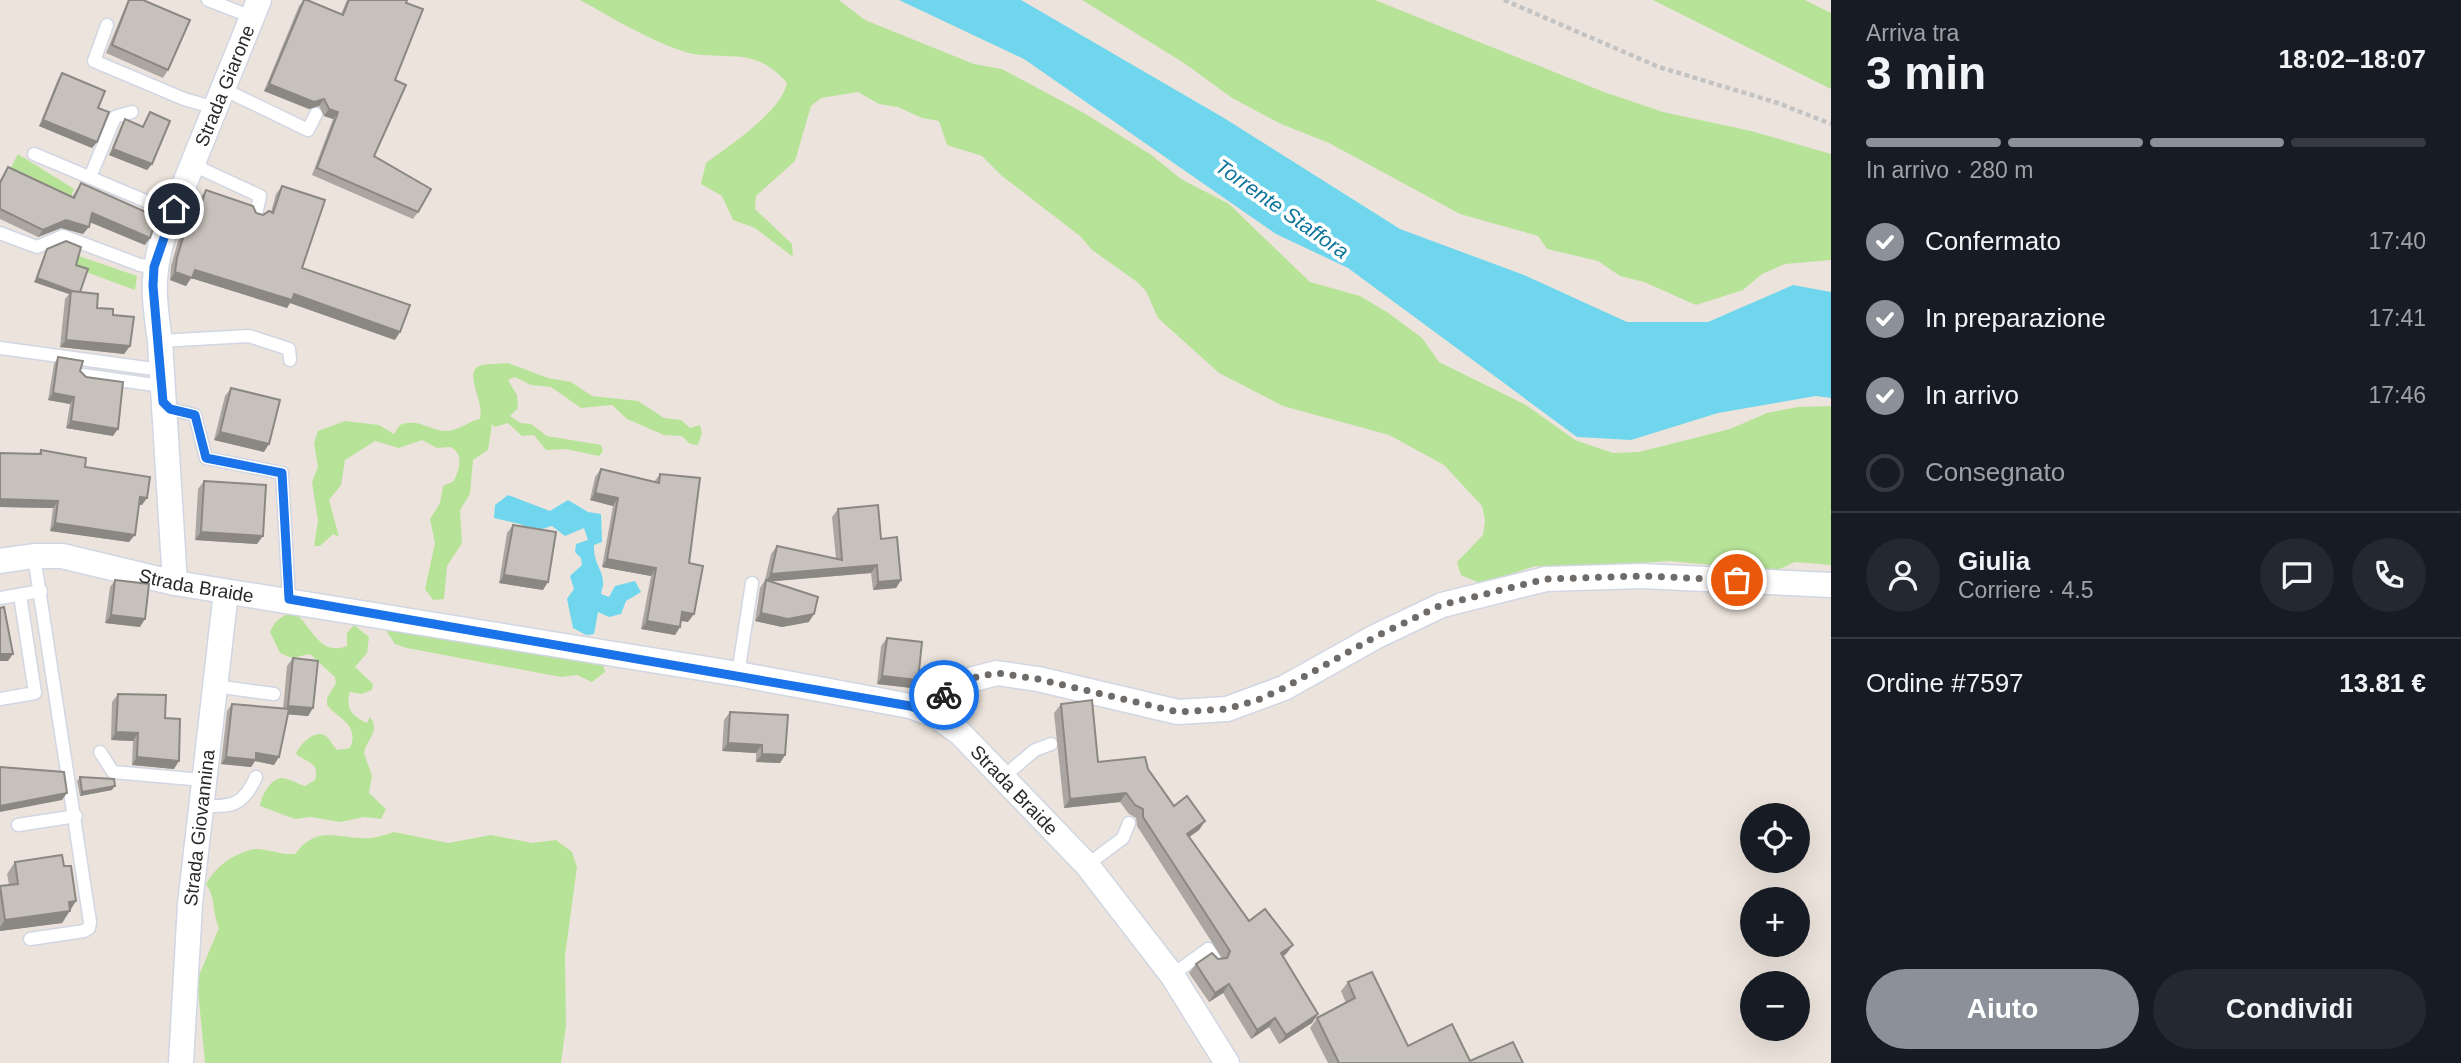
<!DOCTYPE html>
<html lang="it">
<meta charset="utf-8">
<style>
:root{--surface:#171b24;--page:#242831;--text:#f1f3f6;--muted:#9ea1a6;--line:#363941;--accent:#8c9099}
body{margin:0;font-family:Helvetica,sans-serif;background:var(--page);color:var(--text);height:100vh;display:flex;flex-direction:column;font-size:26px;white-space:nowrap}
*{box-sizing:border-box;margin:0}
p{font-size:23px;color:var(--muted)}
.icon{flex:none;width:38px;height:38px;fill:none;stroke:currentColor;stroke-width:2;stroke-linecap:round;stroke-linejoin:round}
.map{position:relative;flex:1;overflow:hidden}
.details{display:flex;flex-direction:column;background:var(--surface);width:630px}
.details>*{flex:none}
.buttons{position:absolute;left:1740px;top:803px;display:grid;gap:14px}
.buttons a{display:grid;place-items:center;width:70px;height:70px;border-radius:50%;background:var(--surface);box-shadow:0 7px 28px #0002;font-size:35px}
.pin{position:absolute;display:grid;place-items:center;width:60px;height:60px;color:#fff;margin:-30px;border:4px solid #fff;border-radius:50%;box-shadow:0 2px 7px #0007}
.courier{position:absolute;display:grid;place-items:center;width:70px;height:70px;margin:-35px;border:5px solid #1a73e8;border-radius:50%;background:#fff;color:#222;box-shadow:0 2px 9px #0007}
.head em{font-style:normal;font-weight:800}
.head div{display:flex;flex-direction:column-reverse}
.head{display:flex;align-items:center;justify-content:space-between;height:119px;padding:0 35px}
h1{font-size:46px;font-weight:800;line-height:52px}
.bar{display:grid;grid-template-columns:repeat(4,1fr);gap:10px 7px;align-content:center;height:84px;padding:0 35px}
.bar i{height:9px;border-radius:5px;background:var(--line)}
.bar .selected{background:var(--accent)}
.bar p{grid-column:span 4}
.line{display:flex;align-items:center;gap:18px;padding:0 35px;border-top:2px solid var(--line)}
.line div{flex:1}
.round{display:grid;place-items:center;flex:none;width:74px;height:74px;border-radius:37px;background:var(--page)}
ol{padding:0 35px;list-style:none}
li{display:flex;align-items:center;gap:21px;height:77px}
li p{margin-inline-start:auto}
li .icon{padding:7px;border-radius:50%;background:var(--accent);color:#fff;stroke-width:4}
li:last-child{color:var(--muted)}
li i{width:38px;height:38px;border:4px solid var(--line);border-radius:50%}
.button{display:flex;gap:14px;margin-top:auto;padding:14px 35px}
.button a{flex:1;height:80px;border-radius:42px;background:var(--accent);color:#fff;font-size:28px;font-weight:800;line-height:80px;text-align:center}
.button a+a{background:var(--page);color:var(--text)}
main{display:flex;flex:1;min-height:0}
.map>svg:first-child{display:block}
</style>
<main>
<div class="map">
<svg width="1831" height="1063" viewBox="0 0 1831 1063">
<rect width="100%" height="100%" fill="#ece4dc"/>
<g fill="#b7e398">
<path d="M580,0H839L865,20L974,64L1002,69L1084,113L1150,154L1181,179L1229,204L1310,282L1360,296L1387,312L1422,338L1439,362L1526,405L1575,440L1613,453L1639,452L1730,429L1767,413L1798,407L1831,406V565L1795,562L1775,571L1670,561L1559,568L1535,566L1482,584L1461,575L1457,562L1483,535L1485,520L1482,506L1444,465L1389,435L1283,406L1219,373L1158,318L1146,291L1137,282L1092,250L1080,236L1002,176L982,156L947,145L939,121L922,118L898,107L879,104L858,92L821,98L811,106L795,161L756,196L755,209L792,244L793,257L755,228L733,220L722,196L701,184L706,163C729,146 781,112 787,83C751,42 724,64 682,51C646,39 613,18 580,0Z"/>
<polygon points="1082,0 1375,0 1604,92 1663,112 1751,131 1831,154 1831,260 1785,264 1762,274 1743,290 1696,305 1644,282 1620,276 1598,261 1547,249 1538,236 1460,214 1329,143 1281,124 1232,98 1184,63"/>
<polygon points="1653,0 1805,0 1831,13 1831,89"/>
<polygon points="18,154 74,189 66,211 8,173"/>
<polygon points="79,256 137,276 135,290 75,268"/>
<path d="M508,363L548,378L571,382L592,396L638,401L664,418L681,420L690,428L700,425L702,433L698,445L690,444L682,436L664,435L627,419L612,405L581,408L551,387L531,385L515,377L508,380L517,395L518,408L510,416L520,423L531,424L547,436L601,445L603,451L599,456L565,449L546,450L534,435L522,436L508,423L495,427L492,424L488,450L473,460L470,494L460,510L462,543L447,566L444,599L433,600L425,589L435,543L430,519L440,503L443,486L454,481C459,469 465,454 450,447L437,448L422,440L399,448L375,441L345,460L341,485L329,500L339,537L333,534L320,546H314L318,521L312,482L318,467L314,443L318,431L345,421L379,425L394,434L400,425C419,417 431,432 448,431C459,430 469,421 480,419C485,401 461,370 482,365C486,364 501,364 508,363Z"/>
<path d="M295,613C311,625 319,657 347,646V633L354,625L369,637L367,653L355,667L373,684L372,690L362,694L350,692C345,709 352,716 367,723L370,717C381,732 366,739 364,753L372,776L369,793L386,809L381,819L364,817L340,822L311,817L295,819L260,806C261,797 270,779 281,778C288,778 298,784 305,786L315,780C320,762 307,763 296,754C299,745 316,727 327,737C331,741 333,746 337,750L350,748C360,724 338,719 327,705V698L336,683L335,677L310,654L292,658L280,653L270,632C275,620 283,614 295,613Z"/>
<polygon points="389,628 603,664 605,672 592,682 577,675 561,677 407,648 395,644 387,632"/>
<path d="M394,832L448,843L491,835L532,843L556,840L572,852L577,867L565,956L566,1026L561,1063H205L197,980L219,928C212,912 216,898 206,884C216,866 234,853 255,849C264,848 281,855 295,854C320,822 339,841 372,838C379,837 387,834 394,832Z"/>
</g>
<g fill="#6fd6ee">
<polygon points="899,0 1021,0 1224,118 1400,229 1524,275 1627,322 1708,322 1793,285 1831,292 1831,398 1816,396 1718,413 1631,440 1577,437 1348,268 1276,234 1024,59"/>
<path d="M508,495L550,511L568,500L588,512L601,514L602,542L594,545C593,563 603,570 603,582C604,586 601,590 601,594L609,597L615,586L635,581L641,592L626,601L621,614L609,617L598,612L594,634L586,635L573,628L567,599L574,589L570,576L582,565L581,558L575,552L576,544L588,540L584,528L565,536L552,526L535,531L520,524L494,518L495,505Z"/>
</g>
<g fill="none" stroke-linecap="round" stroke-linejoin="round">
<g stroke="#d1d6e3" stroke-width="15">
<g id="lane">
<polyline points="208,0 252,17"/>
<polyline points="107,25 94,61 184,99 215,108"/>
<polyline points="223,89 308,130 316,114"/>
<polyline points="34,154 148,202 174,209"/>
<polyline points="194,161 204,170 260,196 256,214"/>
<polyline points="90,177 115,117 132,112"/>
<polyline points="0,233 37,247 63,236 140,265 154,267"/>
<polyline points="160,341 249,336 289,349 290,360"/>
<polyline points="0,348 161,370"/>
<polyline points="83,375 162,386"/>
<polyline points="163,402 170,409 195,415 206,458 282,473 289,599"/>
<polyline points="0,598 41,591"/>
<polyline points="738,674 752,583"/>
<polyline points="214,686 274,694"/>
<polyline points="0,699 35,693 20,595"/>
<polyline points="100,752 113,772 203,780"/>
<polyline points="1003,777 1035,750 1051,744"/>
<path d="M200,806C231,806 242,808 256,777"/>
<polyline points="18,825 76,816"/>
<polyline points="1087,865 1123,838 1129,823"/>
<polyline points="30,939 84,931 89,928 90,922 34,556"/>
<polyline points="1172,975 1208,949 1215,960"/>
</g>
</g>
<g stroke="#d1d6e3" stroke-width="27">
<g id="street">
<path id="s1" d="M0,561L34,556H62L175,583L738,674L910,706L935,715L960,733L1087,865L1172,975L1227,1063"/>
<path id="s2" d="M175,583L160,341C154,301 151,276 163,237L259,0"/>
<polyline points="935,715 945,693 954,684 997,673 1038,679 1178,712 1227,709 1284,688 1375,637 1442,605 1546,579 1641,576 1831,585"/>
<path id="s3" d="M181,1063L190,904L226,592"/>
</g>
</g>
<polyline stroke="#c3c3c3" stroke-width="4.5" stroke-dasharray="5 3.5" stroke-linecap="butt" points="1504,0 1659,67 1778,103 1831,124"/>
<use href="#lane" stroke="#fff" stroke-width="12"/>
<use href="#street" stroke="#fff" stroke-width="24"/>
</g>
<g fill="#aba6a1">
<polygon points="128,0 143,0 168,70 163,78 106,53"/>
<polygon points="304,0 341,14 347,0 407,0 395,80 374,156 418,212 413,219 312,175 333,119 324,116 319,106 309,109 264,91 299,6"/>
<polygon points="62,73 98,108 92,148 39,126 58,79"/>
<polygon points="150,112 152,164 147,170 109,155 121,126 125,119 142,127"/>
<polygon points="8,167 72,197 81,183 145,245 90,222 83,234 61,228 38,237 0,219 0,180"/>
<polygon points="282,186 302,268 395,340 290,303 287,308 191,278 186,286 170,280 171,266 181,231 187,224 192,225 200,198 206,190 256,213 263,215 271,212 276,194"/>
<polygon points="47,249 76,265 80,292 97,308 113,315 130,346 124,354 60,347 65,299 69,294 34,282 45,253"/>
<polygon points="58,357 80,371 113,436 66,428 70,404 48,400 54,364"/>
<polygon points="231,388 264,452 214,440 225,396"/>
<polygon points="41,450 85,467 142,505 139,505 129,542 50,531 53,508 0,507 0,453 38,454"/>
<polygon points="601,469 654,482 660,474 689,563 688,622 681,621 680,627 675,635 641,629 651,576 602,567 613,506 590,500 595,477"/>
<polygon points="204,481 257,544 195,540 198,489"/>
<polygon points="838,509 881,539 901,580 896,588 873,590 871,573 771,581 809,622 782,627 755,621 760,588 765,580 771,554 777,546 836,559 832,517"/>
<polygon points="513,525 543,590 499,583 507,533"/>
<polygon points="115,580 140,627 105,623 110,587"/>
<polygon points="887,638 918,680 912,688 877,684 881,646"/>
<polygon points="293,658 313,708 308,716 288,714 274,765 255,761 251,767 221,764 227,711 232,704 283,709 287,666"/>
<polygon points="118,694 165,718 174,769 132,765 133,741 111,740 112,702"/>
<polygon points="1061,704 1098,762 1148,769 1174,806 1205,821 1199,830 1189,837 1249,921 1293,945 1286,954 1283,956 1318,1014 1312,1023 1279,1044 1269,1027 1251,1039 1223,993 1209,1002 1189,973 1196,964 1222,958 1137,826 1136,818 1129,814 1120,802 1064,808 1054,713"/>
<polygon points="730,712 785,755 780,763 756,762 756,753 722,751 724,720"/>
<polygon points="80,777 112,790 80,796 77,781"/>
<polygon points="15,862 64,866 76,901 62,923 0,931 0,887 9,885 7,874"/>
<polygon points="1348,982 1408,1046 1470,1061 1523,1063 1328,1063 1310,1028 1317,1018 1346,1003 1341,991"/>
</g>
<g fill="#8b8783">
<polygon points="269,84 324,99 319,106 309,109 264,91"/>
<polygon points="329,109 338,112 333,119 324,116"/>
<polygon points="43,120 97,142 92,148 39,126"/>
<polygon points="113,149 152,164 147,170 109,155"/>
<polygon points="92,213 150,238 145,245 87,221"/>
<polygon points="66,220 89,227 83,234 61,228 38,237 43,230"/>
<polygon points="195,270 294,294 400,332 395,340 290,303 287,308 191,278 186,286 170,280 175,272"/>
<polygon points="37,278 79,293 71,291 69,294 34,282"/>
<polygon points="66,340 130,346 124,354 60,347"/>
<polygon points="53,393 74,397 70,404 48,400"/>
<polygon points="71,421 118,429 113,436 66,428"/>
<polygon points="220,432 269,444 264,452 214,440"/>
<polygon points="595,493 618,498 613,506 590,500"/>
<polygon points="140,497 147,498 142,505 135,504"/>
<polygon points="0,499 58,501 53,508 0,507"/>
<polygon points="55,523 135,535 129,542 50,531"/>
<polygon points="201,532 263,536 257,544 195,540"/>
<polygon points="607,559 656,568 651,576 602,567"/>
<polygon points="877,565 871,573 765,582 771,574"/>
<polygon points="504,575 548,582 543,590 499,583"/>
<polygon points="901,580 896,588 873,590 878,582"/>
<polygon points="682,612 694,614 688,622 677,620"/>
<polygon points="761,613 814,614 809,622 782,627 755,621"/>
<polygon points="111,615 145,619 140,627 105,623"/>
<polygon points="647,621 680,627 675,635 641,629"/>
<polygon points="0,654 13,654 8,661 0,661"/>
<polygon points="882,676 918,680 912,688 877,684"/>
<polygon points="288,706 313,708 308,716 283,714"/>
<polygon points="116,732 138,733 133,741 111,740"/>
<polygon points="728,743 762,745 756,753 722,751"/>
<polygon points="256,753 279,757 274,765 255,761 251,767 221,764 226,757"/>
<polygon points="762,754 785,755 780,763 756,762"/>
<polygon points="137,757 179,761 174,769 132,765"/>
<polygon points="115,786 112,790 80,796 82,792"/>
<polygon points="67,793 62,800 0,812 0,806"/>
<polygon points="1126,793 1120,802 1064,808 1070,799"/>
<polygon points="1205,821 1199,830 1181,843 1187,834"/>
<polygon points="76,901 62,923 0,931 0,927 5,920"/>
<polygon points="1293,945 1286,954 1275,962 1281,953"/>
<polygon points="1229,984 1223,993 1209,1002 1215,993"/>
<polygon points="1318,1014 1312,1023 1279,1044 1286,1035"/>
<polygon points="1275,1018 1269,1027 1251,1039 1257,1030"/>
</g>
<g fill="#c7c1bb" stroke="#8b8783" stroke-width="2">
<polygon points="129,0 143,0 190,20 168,70 112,45"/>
<polygon points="304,0 307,0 343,15 349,0 407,0 406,3 423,9 395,80 406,85 374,156 431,189 418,212 317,168 338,112 329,109 324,99 314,102 269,84"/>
<polygon points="62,73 105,91 98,108 109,112 97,142 43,120"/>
<polygon points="150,112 170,121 152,164 113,149 125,119 143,127"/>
<polygon points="8,167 74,198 81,183 157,217 150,238 92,213 89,227 66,220 43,230 0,209 0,183"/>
<polygon points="282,186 325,200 302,268 410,305 400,332 294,294 292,300 195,270 192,278 175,272 177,258 187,224 194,226 206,190 253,206 256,213 263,215 269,211 273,213"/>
<polygon points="66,241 81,247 76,265 88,269 80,292 75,292 37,278 47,249"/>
<polygon points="71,291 98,294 97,308 113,309 113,315 134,317 130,346 66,340"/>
<polygon points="58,357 83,361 80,371 86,377 123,382 118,429 71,421 74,397 53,393"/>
<polygon points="231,388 280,400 269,444 220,432"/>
<polygon points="41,450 86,458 85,467 150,477 147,498 140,497 135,535 55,523 58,501 0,499 0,453 41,454"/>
<polygon points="601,469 659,483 660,474 700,478 689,563 703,566 694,614 682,612 680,627 647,621 656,568 607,559 618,498 595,493"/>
<polygon points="204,481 266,485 263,536 201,532"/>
<polygon points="878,505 881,539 897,537 901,580 878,582 877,565 771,574 777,546 842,560 838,509"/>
<polygon points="513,525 556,532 548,582 504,575"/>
<polygon points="115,580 149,584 145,619 111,615"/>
<polygon points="766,580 818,597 814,614 788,619 761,613"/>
<polygon points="4,607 13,654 0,654 0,608"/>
<polygon points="887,638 922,642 918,680 882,676"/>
<polygon points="293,658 318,661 313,708 288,706"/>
<polygon points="118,694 166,695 165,718 180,719 179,761 137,757 138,733 116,732"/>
<polygon points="1092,700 1098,762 1145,757 1148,769 1174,806 1187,796 1205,821 1187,834 1249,921 1265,909 1293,945 1281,953 1318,1014 1286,1035 1275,1018 1257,1030 1229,984 1215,993 1196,964 1212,953 1218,959 1227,958 1230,951 1143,817 1143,809 1135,805 1126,793 1070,799 1061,704"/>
<polygon points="232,704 289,709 279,757 256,753 256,760 226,757"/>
<polygon points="730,712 788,715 785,755 762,754 762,745 728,743"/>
<polygon points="0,767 64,772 67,793 0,806"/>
<polygon points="80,777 114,779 115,786 82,792"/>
<polygon points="62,855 64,866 71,866 76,901 69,902 70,911 5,920 0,886 18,884 15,862"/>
<polygon points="1372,972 1408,1046 1452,1024 1470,1061 1513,1042 1523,1063 1339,1063 1317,1018 1355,998 1348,982"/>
</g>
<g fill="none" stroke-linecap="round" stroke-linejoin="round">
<polyline stroke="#6e6b68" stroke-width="7" stroke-dasharray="0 12.6" points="944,695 954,684 963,680 997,673 1038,679 1178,712 1227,709 1258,700 1284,688 1375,637 1441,605 1546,579 1641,576 1737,580"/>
<polyline stroke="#1a73e8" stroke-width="9" points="174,209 154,267 153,286 163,402 170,409 195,415 206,458 282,473 289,599 910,706 936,715 944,695"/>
</g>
<g text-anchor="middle" stroke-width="7" stroke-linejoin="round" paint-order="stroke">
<g font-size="19" fill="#2a2a2a" stroke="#fff">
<text dy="7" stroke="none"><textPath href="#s2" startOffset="511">Strada Giarone</textPath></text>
<text dy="7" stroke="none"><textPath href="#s1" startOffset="200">Strada Braide</textPath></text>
<text dy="7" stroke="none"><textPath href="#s1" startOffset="1060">Strada Braide</textPath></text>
<text dy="7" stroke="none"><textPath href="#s3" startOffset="236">Strada Giovannina</textPath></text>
</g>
<g font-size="21" font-style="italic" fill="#0e759a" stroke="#fff">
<text transform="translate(1282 209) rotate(35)" y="7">Torrente Staffora</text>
</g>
</g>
</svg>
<div class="buttons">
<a><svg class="icon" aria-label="locate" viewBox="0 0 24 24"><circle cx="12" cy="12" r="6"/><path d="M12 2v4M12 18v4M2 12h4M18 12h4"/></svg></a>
<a>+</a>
<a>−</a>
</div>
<div class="pin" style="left:1737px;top:580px;background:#ea580c"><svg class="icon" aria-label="bag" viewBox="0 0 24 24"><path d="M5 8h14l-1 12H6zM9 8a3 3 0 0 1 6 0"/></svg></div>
<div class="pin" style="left:174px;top:209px;background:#1f2937"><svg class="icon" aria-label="home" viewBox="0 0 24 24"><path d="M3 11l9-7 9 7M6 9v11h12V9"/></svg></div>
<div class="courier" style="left:944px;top:695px"><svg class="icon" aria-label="bike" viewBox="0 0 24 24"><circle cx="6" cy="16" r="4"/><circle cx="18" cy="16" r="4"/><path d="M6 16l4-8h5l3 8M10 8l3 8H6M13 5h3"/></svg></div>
</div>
<section class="details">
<div class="head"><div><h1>3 min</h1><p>Arriva tra</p></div><em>18:02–18:07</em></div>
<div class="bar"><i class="selected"></i><i class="selected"></i><i class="selected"></i><i></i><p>In arrivo · 280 m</p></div>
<ol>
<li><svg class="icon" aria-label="check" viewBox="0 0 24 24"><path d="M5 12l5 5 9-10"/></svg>Confermato<p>17:40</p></li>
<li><svg class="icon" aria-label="check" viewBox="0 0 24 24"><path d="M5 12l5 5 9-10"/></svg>In preparazione<p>17:41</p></li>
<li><svg class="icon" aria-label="check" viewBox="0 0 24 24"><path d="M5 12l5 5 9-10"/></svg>In arrivo<p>17:46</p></li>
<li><i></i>Consegnato</li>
</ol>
<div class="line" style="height:126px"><a class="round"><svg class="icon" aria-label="person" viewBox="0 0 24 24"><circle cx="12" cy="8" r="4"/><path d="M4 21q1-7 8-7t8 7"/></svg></a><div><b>Giulia</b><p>Corriere · 4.5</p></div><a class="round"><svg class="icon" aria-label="chat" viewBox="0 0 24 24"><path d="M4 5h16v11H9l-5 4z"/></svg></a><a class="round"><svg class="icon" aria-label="phone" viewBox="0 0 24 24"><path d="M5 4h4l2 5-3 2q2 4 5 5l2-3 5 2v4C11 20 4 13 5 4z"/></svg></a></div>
<div class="line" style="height:91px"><div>Ordine #7597</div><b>13.81 €</b></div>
<div class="button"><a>Aiuto</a><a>Condividi</a></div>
</section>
</main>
